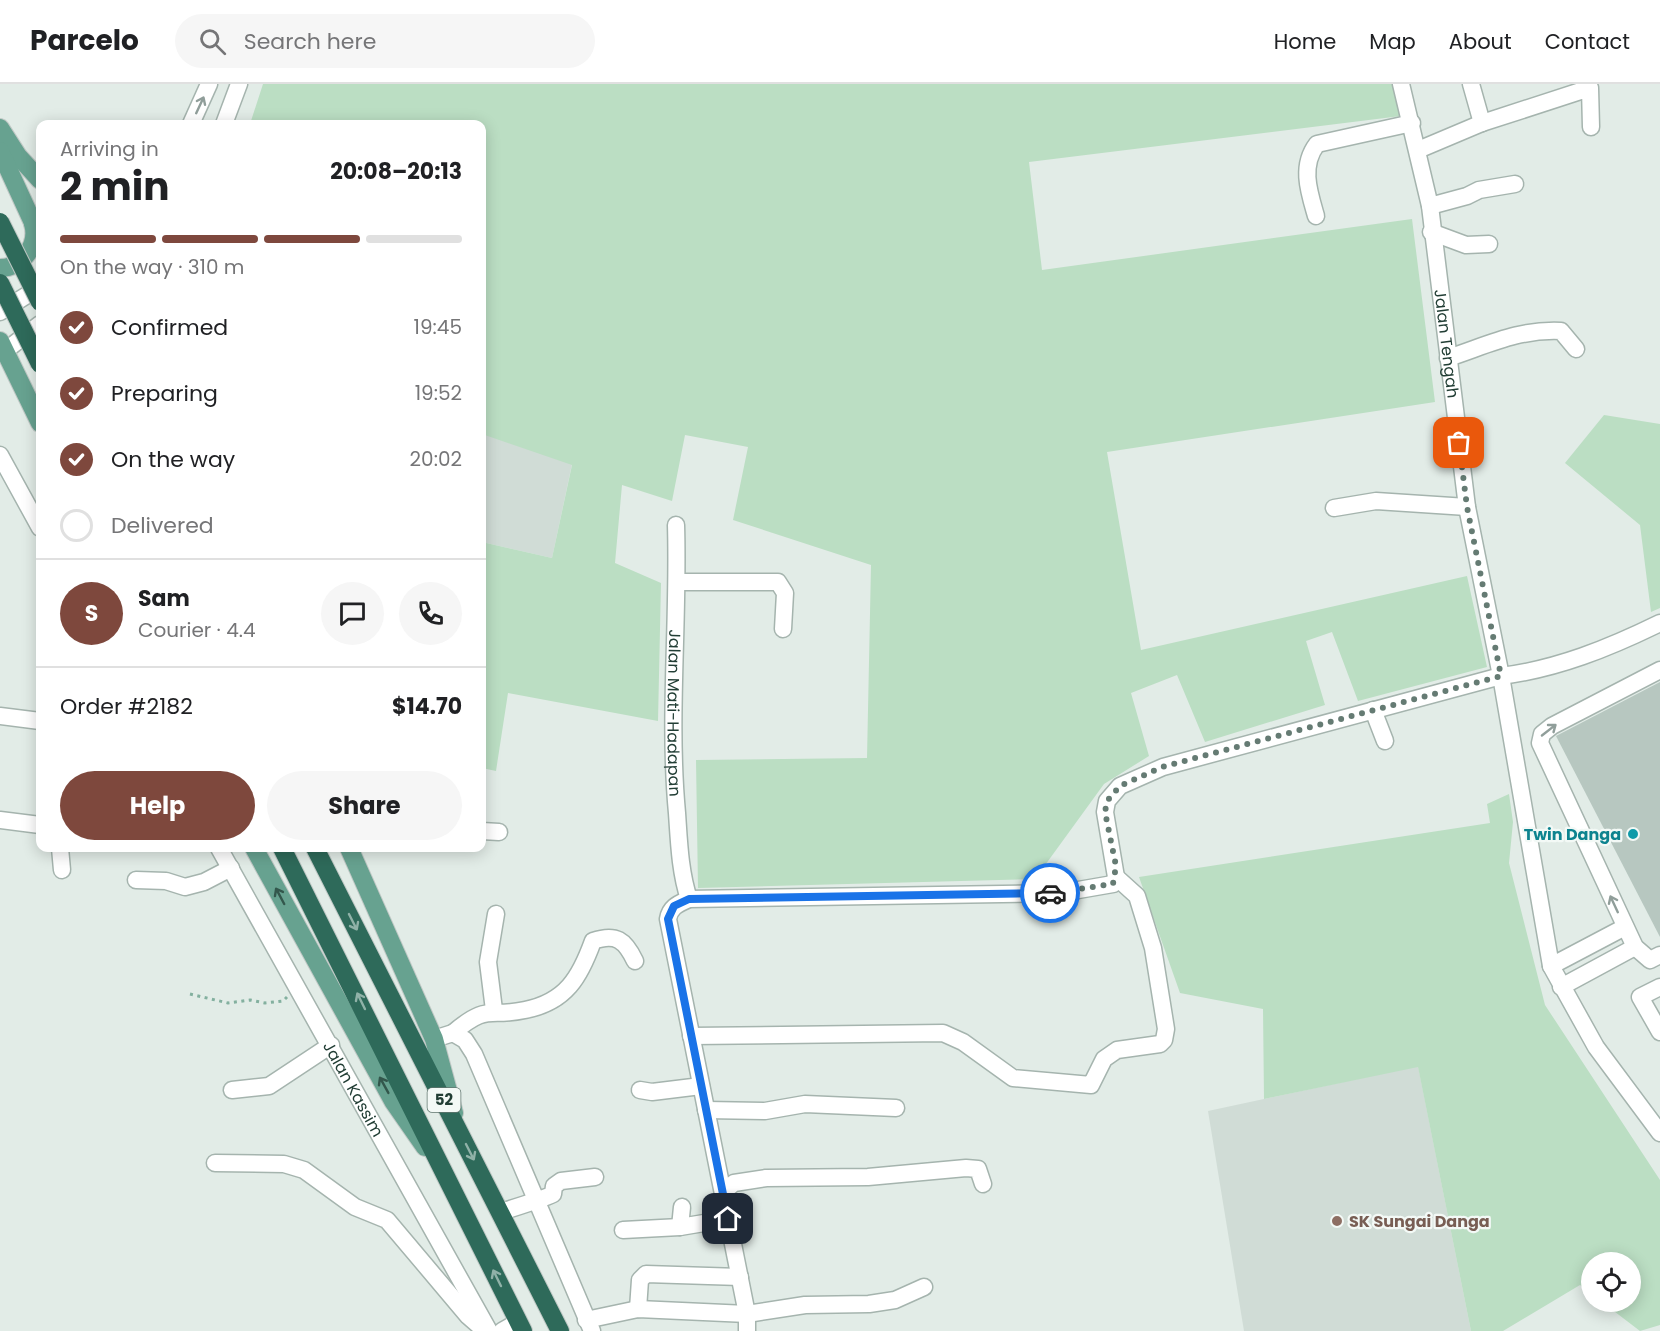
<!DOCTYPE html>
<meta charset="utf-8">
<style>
:root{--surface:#fff;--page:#f6f6f6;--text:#202124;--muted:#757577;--line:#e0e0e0;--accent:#7e483d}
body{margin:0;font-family:Poppins,sans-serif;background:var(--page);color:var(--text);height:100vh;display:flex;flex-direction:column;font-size:22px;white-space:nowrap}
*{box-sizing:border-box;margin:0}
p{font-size:20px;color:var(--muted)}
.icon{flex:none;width:33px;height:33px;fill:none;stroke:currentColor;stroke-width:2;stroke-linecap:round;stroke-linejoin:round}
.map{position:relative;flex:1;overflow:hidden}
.drawer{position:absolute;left:36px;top:36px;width:450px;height:732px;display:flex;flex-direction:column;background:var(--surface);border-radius:12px;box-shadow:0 3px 15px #0003}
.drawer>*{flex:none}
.fabs{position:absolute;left:1581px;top:1168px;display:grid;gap:12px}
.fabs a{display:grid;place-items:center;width:60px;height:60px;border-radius:50%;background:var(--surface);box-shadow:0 3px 15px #0003;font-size:30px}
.pin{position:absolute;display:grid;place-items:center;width:51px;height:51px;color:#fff;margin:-26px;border-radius:12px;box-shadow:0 3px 9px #0006}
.courier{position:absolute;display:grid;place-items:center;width:60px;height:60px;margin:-30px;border:4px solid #1a73e8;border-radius:50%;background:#fff;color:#222;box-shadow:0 2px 8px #0007}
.headline em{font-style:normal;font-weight:700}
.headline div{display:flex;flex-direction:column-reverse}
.headline{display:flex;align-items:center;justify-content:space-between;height:102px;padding:0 24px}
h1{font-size:39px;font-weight:700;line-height:45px}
.bar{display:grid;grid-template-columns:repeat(4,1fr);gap:9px 6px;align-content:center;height:72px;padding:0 24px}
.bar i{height:8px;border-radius:4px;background:var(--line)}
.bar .active{background:var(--accent)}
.bar p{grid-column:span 4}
.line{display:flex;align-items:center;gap:15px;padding:0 24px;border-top:2px solid var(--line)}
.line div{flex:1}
.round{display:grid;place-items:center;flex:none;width:63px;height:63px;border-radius:32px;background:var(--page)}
ol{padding:0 24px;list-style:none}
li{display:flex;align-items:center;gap:18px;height:66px}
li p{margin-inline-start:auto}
li .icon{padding:6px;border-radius:50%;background:var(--accent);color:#fff;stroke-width:4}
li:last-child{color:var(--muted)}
li i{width:33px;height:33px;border:3px solid var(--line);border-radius:50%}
.primary-button{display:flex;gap:12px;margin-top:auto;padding:12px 24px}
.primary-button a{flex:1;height:69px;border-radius:36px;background:var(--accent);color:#fff;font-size:24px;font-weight:700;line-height:69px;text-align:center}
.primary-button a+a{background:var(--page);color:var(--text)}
header{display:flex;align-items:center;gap:36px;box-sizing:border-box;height:84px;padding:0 30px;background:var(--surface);border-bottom:2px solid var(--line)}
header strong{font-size:28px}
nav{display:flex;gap:33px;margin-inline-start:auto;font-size:21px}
.search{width:420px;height:54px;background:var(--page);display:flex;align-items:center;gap:15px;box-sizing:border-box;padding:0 21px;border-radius:33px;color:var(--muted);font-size:22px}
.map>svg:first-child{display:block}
</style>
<header>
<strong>Parcelo</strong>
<div class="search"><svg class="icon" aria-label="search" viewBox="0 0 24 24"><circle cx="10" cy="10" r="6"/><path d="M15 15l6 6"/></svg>Search here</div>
<nav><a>Home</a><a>Map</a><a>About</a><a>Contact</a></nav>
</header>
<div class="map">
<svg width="1660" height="1247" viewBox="0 0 1660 1247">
<rect width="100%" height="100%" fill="#e2ece7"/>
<g fill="#d0dcd6">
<polygon points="482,348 572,380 552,474 482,458"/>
<polygon points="1418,982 1471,1247 1244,1247 1208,1027"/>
</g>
<g fill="#bbdec3">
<polygon points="263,0 1394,0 1401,32 1029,78 1042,186 1412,135 1435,318 1107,368 1141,566 1467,492 1487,583 1358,617 1332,548 1306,557 1325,621 1205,658 1177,591 1131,609 1149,672 1104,700 1035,795 698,804 696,676 867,674 871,481 733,436 748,363 685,351 672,417 622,401 615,479 661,499 658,637 508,609 496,687 482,684 482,458 552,474 572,381 482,350 482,40 250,40"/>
<polygon points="1604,331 1660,340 1660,524 1651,528 1640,441 1565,379"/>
<polygon points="1509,710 1513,738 1509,779 1545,921 1660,1096 1660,1241 1640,1247 1602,1218 1630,1218 1630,1179 1592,1179 1591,1210 1580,1201 1503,1247 1471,1247 1418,983 1264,1015 1263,925 1180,909 1139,793 1490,739 1487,720"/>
</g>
<polygon fill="#b7c7c0" points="1660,598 1660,853 1556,652"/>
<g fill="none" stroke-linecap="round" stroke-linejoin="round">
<g stroke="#a5b4ae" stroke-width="19">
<g id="minor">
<path id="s1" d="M1401,0L1430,122L1467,423L1501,592L1551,882L1596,963L1660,1049"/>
<polyline points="1471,0 1482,39"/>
<polyline points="191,40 209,0"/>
<polyline points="224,40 239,0"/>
<polyline points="1418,66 1482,39 1590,4 1591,43"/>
<polyline points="1430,122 1467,112 1479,106 1515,100"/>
<path d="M1316,132C1309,108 1300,82 1317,60L1412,39"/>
<polyline points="1431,148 1466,161 1489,160"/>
<polyline points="0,228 40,203"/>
<polyline points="5,267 40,240"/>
<path d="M1448,274C1488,261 1518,245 1561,247L1576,265"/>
<polyline points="0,371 40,444"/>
<polyline points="1334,424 1376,417 1467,423"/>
<path id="s2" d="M676,441C679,537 668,633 677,729C679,758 680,788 689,815"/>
<polyline points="677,498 778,498 785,509 783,545"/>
<polyline points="1660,586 1552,642 1542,650 1540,659 1635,863 1650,876 1660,871"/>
<polyline points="1373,626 1385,657"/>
<polyline points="0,632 40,637"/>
<polyline points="0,736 40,741"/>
<polyline points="482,747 499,748"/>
<polyline points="60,764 62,786"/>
<path id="s3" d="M219,764L489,1247"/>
<polyline points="136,796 166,797 185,803 204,798 231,784"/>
<polyline points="1551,882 1625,843"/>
<polyline points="1561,903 1635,863"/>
<polyline points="1660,903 1640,913 1660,948"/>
<polyline points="494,926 488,878 496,830"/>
<path d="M453,949C488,919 488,934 525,926C566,918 580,893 593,857C616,849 625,856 635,877"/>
<polyline points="691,952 943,949 963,958 1013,994 1091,1001 1104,975 1117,966 1160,960 1164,956 1166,945 1153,864 1137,812 1116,793"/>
<polyline points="434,955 453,949 465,956 474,970 592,1247"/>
<polyline points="232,1006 269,1002 331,961"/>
<polyline points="640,1006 652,1008 701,1002"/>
<polyline points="706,1026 765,1027 805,1020 896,1024"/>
<polyline points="215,1079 284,1080 304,1086 355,1123 387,1136 468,1232 484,1246"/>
<polyline points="723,1108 734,1099 766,1094 868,1093 966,1084 978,1085 983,1100"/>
<path d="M501,1128C510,1125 549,1113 553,1110L554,1102L561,1097L595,1093"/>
<polyline points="680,1143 682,1123"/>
<polyline points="623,1146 680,1143 728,1135"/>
<polyline points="638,1225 640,1196 646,1190 740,1193"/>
<polyline points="586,1236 638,1225 747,1230 805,1221 869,1220 895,1216 924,1203"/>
<polyline points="502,1247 518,1238"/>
<path d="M747,1247V1230L668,835C670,823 678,820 689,815L1061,809L1113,800L1116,793L1105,728L1107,717L1120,702L1163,683L1501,592C1557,585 1609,564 1660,539"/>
</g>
</g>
<g stroke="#c1c9c6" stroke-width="20">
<g id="major">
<polyline points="0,44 18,72 40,96"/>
<polyline points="0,67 40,154"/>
<path d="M0,184C23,184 39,160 33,140"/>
<polyline points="0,257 40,339"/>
<polyline points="254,764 393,1017 425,1063"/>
<polyline points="349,764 434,955 454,1029"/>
</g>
</g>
<g stroke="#c1c9c6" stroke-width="20">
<g id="highway">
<polyline points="282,764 523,1247"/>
<polyline points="315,764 560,1247"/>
</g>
</g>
<polyline stroke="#83b09f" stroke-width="3" stroke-dasharray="3 4.5" stroke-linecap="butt" points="190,910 228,919 250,916 265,919 283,917 287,913"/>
<use href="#minor" stroke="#fff" stroke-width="16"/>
<use href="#major" stroke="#67a290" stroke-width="18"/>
<use href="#highway" stroke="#2e6a5a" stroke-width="18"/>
<g stroke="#c1c9c6" stroke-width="20" stroke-linecap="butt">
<g id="highway-bridge">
<polyline points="0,138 40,218"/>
<polyline points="0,199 40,280"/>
</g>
</g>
<use href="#highway-bridge" stroke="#2e6a5a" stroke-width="18"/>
</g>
<defs><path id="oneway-shaft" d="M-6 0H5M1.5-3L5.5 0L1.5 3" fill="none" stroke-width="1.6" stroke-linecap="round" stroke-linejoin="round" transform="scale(1.5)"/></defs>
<g stroke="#909e9a">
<use href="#oneway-shaft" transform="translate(200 21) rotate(-65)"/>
<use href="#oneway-shaft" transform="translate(1549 646) rotate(-38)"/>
<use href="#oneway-shaft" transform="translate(1614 820) rotate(-115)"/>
</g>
<g stroke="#33574c">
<use href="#oneway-shaft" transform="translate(280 812) rotate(-118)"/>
<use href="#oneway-shaft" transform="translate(384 1001) rotate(-119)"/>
</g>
<g stroke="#90b2a8">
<use href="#oneway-shaft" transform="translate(353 838) rotate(63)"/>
<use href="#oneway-shaft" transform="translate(361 917) rotate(-116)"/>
<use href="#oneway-shaft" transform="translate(470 1068) rotate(63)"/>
<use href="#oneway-shaft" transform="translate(497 1194) rotate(-116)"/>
</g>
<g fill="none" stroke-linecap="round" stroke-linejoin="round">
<polyline stroke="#657b73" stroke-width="6" stroke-dasharray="0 10.8" points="1050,809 1113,800 1116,782 1105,728 1107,717 1120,702 1162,683 1501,592 1467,423 1459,359"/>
<polyline stroke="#1a73e8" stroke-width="8" points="728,1135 668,835 674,822 689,815 1050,809"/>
</g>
<circle fill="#0f9aa8" stroke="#f3f9f6" stroke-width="2" cx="1633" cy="750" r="6"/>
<circle fill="#8d6e63" stroke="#f3f9f6" stroke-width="2" cx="1337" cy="1137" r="6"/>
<g text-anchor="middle" stroke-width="4.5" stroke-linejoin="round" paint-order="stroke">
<rect fill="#f3f9f6" stroke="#61766f" stroke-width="1.5" x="427.5" y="1004" width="33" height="24" rx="4.5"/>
<g font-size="15" font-weight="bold" fill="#223e35">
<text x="444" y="1021">52</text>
</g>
<g font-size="16" fill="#223e35" stroke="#f3f9f6">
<text dy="6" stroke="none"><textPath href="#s1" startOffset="264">Jalan Tengah</textPath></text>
<text dy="6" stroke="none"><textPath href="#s2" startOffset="188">Jalan Mati-Hadapan</textPath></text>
<text dy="6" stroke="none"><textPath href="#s3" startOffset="276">Jalan Kassim</textPath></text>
</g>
<g font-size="16" font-weight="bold" fill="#0d838f" stroke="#f3f9f6" text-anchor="end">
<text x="1621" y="756">Twin Danga</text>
</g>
<g font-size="16" font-weight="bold" fill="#785e54" stroke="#f3f9f6" text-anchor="start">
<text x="1349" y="1143">SK Sungai Danga</text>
</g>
</g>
</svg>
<div class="fabs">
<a><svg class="icon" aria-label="locate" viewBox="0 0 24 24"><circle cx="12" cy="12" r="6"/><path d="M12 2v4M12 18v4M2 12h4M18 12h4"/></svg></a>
</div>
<div class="pin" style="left:1459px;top:359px;background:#ea580c"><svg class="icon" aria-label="bag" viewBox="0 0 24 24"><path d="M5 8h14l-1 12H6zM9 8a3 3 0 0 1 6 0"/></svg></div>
<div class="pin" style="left:728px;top:1135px;background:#1f2937"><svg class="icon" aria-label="home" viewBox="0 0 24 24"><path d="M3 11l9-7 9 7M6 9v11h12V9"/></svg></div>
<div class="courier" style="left:1050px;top:809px"><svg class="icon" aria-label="car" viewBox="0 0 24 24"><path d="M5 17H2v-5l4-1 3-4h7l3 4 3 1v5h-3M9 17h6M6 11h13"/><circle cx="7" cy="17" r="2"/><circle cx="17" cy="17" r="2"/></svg></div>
<section class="drawer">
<div class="headline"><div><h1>2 min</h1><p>Arriving in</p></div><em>20:08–20:13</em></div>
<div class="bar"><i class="active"></i><i class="active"></i><i class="active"></i><i></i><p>On the way · 310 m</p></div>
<ol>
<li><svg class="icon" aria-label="check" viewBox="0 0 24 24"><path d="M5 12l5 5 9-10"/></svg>Confirmed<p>19:45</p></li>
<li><svg class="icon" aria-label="check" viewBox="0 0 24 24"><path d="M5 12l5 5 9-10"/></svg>Preparing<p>19:52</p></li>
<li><svg class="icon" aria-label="check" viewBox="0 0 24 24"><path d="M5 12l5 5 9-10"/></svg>On the way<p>20:02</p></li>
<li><i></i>Delivered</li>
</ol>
<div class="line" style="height:108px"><b class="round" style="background:var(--accent);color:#fff">S</b><div><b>Sam</b><p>Courier · 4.4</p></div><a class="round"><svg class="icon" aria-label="chat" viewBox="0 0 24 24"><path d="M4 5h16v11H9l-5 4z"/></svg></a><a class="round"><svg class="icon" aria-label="phone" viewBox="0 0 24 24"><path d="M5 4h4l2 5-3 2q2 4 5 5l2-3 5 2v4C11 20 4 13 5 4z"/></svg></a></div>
<div class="line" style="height:78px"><div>Order #2182</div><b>$14.70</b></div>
<div class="primary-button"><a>Help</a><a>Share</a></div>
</section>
</div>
